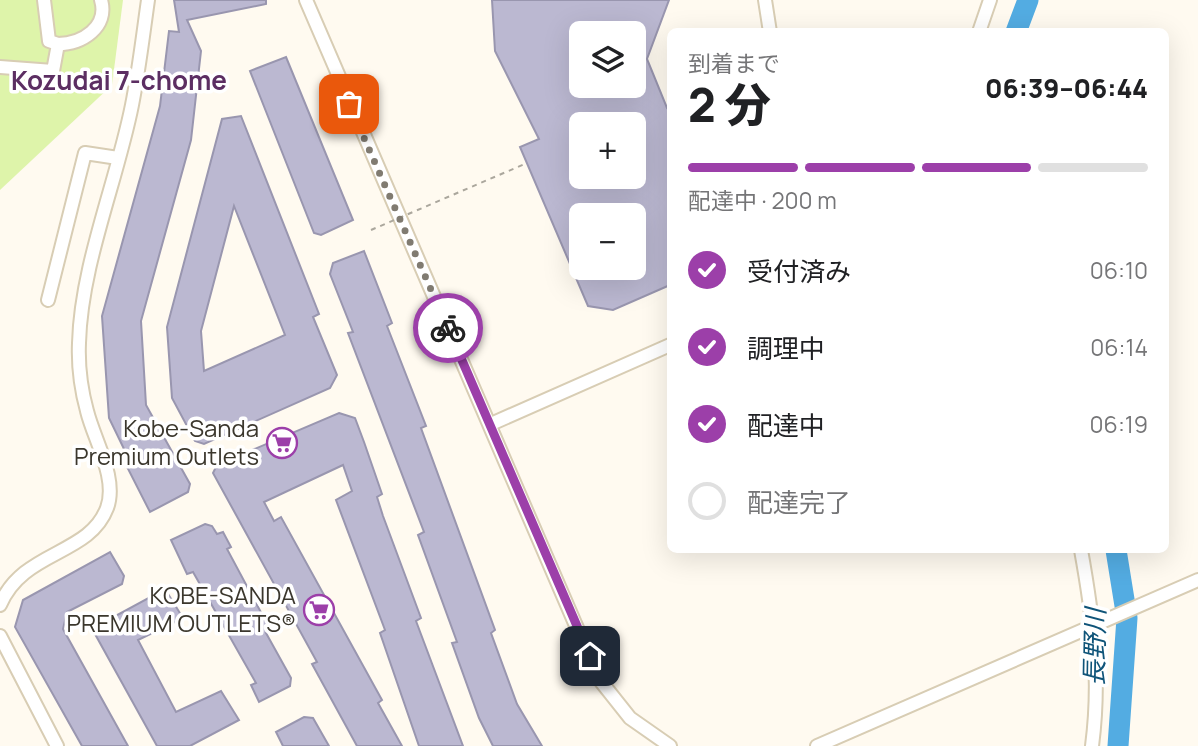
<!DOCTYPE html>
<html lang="ja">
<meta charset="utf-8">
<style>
:root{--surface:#fff;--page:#f2f2f2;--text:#202124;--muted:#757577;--line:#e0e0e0;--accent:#9c3fa9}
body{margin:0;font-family:Manrope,"Noto Sans JP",sans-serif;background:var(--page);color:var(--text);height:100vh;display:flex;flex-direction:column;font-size:26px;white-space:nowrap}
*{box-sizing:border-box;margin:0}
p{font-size:23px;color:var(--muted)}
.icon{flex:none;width:38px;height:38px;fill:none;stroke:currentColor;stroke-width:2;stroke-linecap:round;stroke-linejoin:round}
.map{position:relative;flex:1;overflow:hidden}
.side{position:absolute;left:667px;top:28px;width:502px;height:525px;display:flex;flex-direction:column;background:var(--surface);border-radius:10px;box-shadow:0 7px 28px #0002}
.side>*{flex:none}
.tools{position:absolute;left:569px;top:21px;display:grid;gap:14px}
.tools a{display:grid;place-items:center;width:77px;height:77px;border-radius:10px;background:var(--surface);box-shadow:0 7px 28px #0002;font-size:35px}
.pin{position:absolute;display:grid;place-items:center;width:60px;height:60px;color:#fff;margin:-30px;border-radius:14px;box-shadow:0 4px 10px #0006}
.courier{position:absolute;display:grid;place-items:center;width:70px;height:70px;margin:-35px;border:5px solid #9c3fa9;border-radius:50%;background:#fff;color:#222;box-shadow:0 2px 9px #0007}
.summary em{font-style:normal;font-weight:800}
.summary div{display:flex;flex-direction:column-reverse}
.summary{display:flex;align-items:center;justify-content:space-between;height:119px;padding:0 21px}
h1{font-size:46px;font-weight:800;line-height:52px}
.bar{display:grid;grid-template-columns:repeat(4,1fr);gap:10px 7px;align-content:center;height:84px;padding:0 21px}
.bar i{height:9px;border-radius:5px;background:var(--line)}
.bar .current{background:var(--accent)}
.bar p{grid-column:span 4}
ol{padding:0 21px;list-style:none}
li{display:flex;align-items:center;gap:21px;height:77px}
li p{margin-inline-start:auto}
li .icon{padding:7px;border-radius:50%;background:var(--accent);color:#fff;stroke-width:4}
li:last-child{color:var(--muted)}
li i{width:38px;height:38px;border:4px solid var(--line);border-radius:50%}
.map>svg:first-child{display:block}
</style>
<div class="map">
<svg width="1198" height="746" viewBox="0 0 1198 746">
<rect width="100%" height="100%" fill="#fffaf0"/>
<polygon fill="#def4aa" points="0,0 123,0 112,85 0,190"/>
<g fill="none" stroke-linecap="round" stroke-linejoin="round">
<g stroke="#53ace2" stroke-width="21">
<polyline points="1016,32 1028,0"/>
<polyline points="1116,550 1127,618 1118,746"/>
</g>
</g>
<g fill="#bbb8d1" stroke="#9996af" stroke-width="2" fill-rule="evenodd">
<polygon points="174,0 266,0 266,4 187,20 201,51 191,140 141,321 146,405 190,484 188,492 150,512 120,453 125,451 109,418 102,316 160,106 169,31 179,32"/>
<path d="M492,0H669L647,59L667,108L670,107V285L613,310L588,306L520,147L539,139L495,51ZM581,33H634V86H581ZM581,124H634V177H581ZM581,215H634V268H581Z"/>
<polygon points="286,57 353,220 321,235 314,233 250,71"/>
<path d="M241,116L319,314L313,317L337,375L330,388L204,444L195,441L172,398L167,327L222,119ZM234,206L285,335L204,371L201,331Z"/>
<polygon points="364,251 392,323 387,326 426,426 421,428 495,630 491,633 517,704 542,746 493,746 479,718 452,643 457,642 418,535 424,532 348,333 353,332 330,274 333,263"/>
<polygon points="339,413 355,418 364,442 382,494 377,497 383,516 421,618 416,621 463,746 419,746 380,633 385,630 336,500 352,491 343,465 264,502 274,521 281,517 382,700 378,703 402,746 357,746 312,664 317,662 213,473 217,465"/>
<polygon points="205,524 212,526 217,534 223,532 231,547 227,549 271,631 266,633 291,678 290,686 259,702 251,685 256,683 193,572 187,574 171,540"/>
<polygon points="110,552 124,576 122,584 67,612 63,629 128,746 82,746 15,627 23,600"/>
<polygon points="165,589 183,618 138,640 176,712 221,691 239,720 190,746 157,746 95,634 97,626"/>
<polygon points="304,717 313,718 329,746 283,746 276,732"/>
</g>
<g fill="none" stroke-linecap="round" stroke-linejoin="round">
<g stroke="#d8cdb4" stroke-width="16">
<g id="minor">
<polyline points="306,0 599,679 630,718 670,746"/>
<polyline points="765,0 770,32"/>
<polyline points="979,32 990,0"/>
<path d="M58,44C82,44 109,27 101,0"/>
<polyline points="0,67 53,71 58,44 49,41 44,0"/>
<polyline points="48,300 85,153 118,158"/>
<polyline points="491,424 670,345"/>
<path d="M1081,550C1093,616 1101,678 1092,746"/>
<path d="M0,605C23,550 89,556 107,508C118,478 94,440 87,411C81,389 78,366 79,343C81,265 117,181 132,105C139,70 143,35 148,0"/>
<polyline points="0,636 57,746"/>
<polyline points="817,746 1198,580"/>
</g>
</g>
<use href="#minor" stroke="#fff" stroke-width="12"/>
<polyline stroke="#aba79d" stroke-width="2" stroke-dasharray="5 5" stroke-linecap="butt" points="371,230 527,163"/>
</g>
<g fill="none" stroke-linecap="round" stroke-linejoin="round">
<polyline stroke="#807b71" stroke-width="7" stroke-dasharray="0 12.6" points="349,104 448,328"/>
<polyline stroke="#9c3fa9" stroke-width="9" points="448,328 590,656"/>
</g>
<defs>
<g id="supermarket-ring" transform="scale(1.575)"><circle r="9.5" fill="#fff" stroke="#9c3fa9" stroke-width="1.5"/><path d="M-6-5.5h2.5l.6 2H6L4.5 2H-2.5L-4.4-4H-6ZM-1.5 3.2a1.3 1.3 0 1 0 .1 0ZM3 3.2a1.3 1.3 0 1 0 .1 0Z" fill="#9c3fa9"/></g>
</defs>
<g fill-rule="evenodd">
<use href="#supermarket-ring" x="282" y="443"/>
<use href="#supermarket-ring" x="319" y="610"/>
</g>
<g text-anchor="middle" stroke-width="7" stroke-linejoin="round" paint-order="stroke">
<g font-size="24" fill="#3b372d" stroke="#fff" text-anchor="end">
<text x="259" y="437">Kobe-Sanda<tspan x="259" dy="28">Premium Outlets</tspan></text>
<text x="296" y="604">KOBE-SANDA<tspan x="296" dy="28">PREMIUM OUTLETS®</tspan></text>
</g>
<g font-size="26" font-weight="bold" fill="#5c2e62" stroke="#fff">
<text x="119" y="90">Kozudai 7-chome</text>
</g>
<g font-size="26" font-style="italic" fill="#0f5479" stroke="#fff">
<text transform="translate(1095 647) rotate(-89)" y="9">長野川</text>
</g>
</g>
</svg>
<div class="tools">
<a><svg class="icon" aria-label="layers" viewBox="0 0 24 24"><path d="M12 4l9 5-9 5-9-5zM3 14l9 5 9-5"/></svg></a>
<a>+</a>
<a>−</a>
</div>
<div class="pin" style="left:349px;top:104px;background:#ea580c"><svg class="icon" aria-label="bag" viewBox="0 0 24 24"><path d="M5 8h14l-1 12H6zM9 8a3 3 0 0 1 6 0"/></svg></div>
<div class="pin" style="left:590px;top:656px;background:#1f2937"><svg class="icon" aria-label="home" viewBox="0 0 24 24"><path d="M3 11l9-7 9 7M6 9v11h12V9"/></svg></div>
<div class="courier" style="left:448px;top:328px"><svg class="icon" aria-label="bike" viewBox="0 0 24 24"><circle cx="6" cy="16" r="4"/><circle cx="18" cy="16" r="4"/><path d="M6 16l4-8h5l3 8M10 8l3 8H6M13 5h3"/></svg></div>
<section class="side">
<div class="summary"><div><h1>2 分</h1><p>到着まで</p></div><em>06:39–06:44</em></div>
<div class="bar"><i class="current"></i><i class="current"></i><i class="current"></i><i></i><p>配達中 · 200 m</p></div>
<ol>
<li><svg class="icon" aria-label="check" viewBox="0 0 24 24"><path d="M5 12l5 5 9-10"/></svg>受付済み<p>06:10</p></li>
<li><svg class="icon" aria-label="check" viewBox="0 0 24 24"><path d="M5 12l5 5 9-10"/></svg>調理中<p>06:14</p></li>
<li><svg class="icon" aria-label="check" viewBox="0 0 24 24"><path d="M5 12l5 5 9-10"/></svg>配達中<p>06:19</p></li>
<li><i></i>配達完了</li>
</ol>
</section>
</div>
